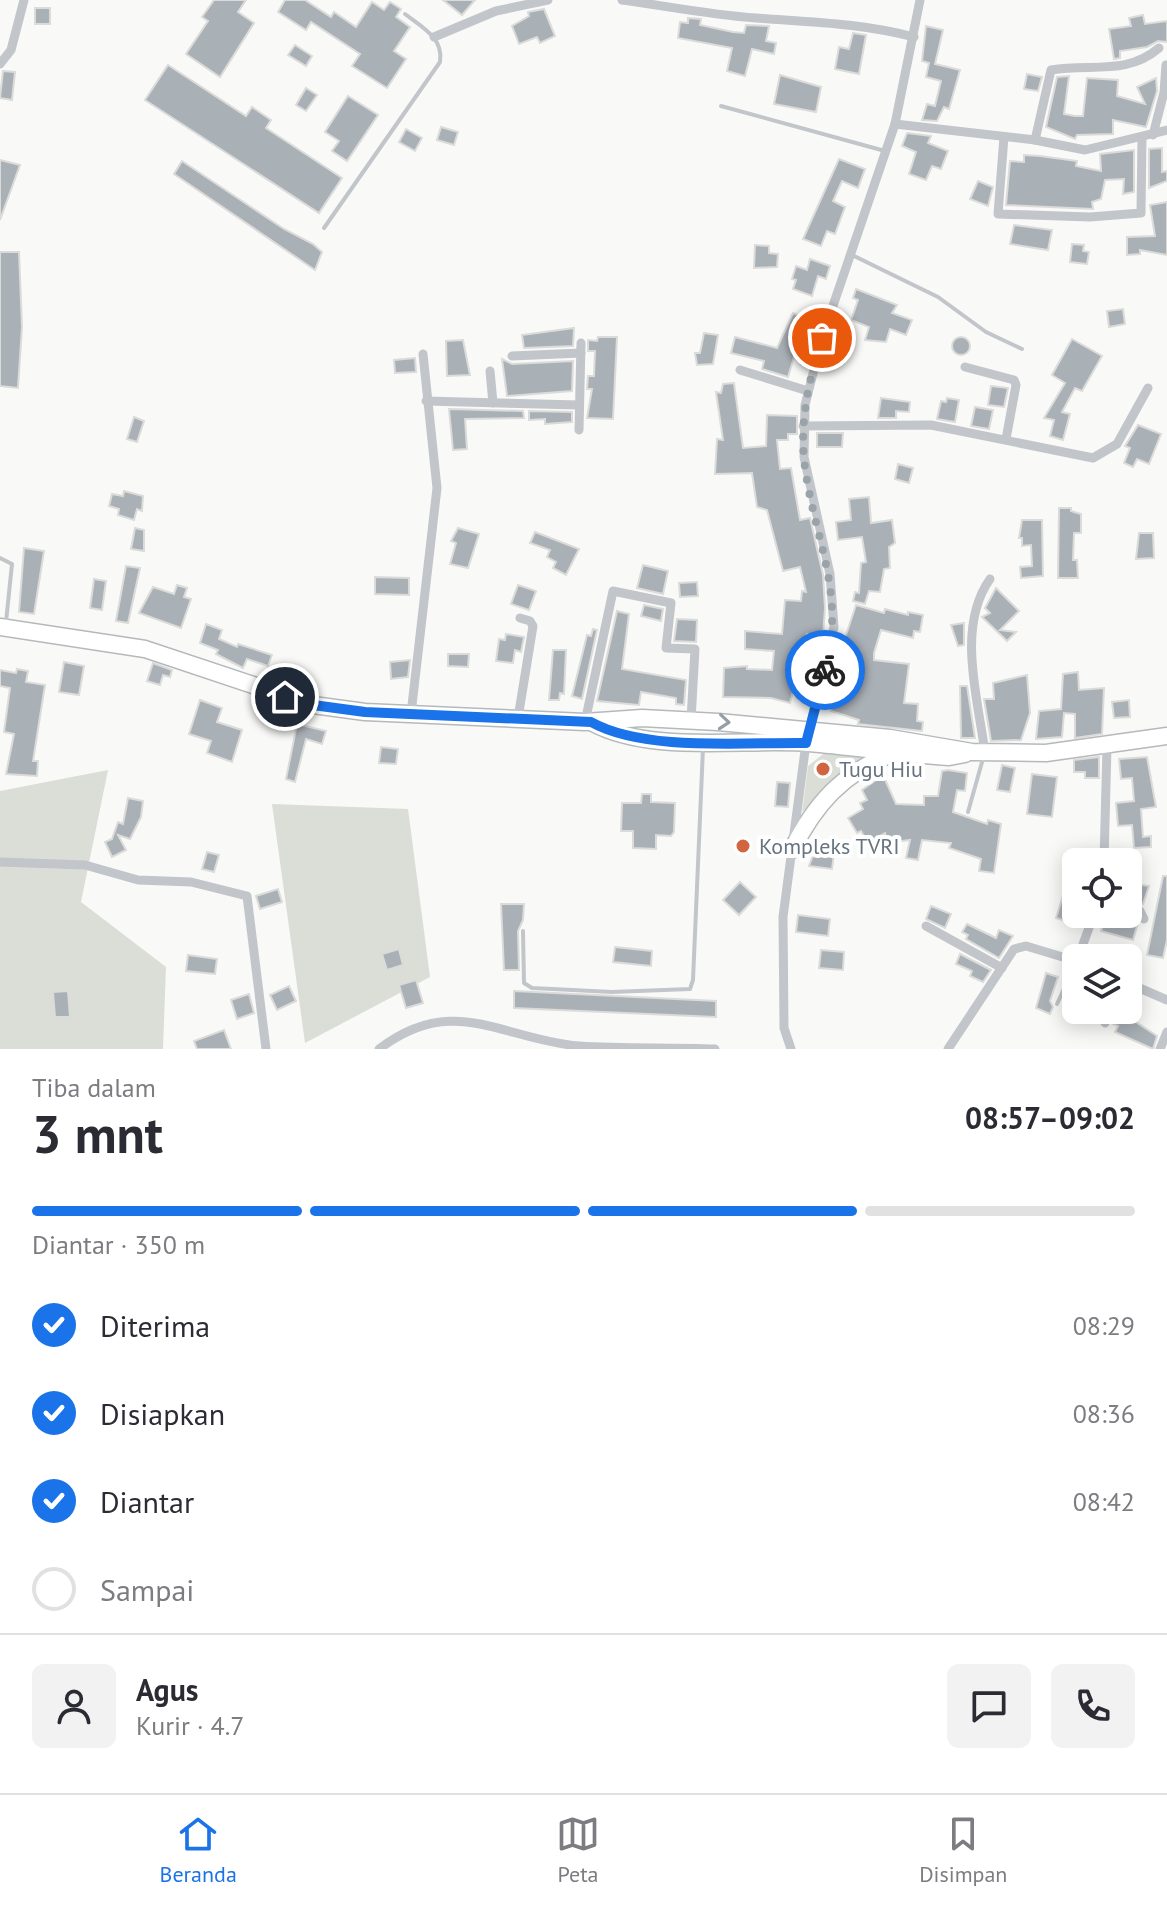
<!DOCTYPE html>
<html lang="id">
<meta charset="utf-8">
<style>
:root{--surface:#fff;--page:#f2f2f3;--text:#2b2b33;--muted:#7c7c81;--line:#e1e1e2;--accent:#1a73e8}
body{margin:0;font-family:"PT Sans",sans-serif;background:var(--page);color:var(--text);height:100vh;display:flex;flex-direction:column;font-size:30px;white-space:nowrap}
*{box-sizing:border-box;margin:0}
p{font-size:26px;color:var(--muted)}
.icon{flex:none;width:44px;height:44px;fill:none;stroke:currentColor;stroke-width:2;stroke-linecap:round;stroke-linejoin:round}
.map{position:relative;height:1049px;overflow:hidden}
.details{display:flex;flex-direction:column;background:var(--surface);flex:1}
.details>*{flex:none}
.tools{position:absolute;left:1062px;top:848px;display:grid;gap:16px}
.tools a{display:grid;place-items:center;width:80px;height:80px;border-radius:12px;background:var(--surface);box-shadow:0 4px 20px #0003;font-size:40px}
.pin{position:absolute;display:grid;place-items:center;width:68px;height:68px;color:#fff;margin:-34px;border:4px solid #fff;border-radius:50%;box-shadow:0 2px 8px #0007}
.courier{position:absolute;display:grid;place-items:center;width:80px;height:80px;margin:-40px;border:6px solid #1a73e8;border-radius:50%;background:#fff;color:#222;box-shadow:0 2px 10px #0007}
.summary em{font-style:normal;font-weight:700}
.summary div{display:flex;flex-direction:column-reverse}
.summary{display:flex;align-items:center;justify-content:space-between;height:136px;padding:0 32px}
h1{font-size:52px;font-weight:700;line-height:60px}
.bar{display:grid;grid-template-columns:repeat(4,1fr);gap:12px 8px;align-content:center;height:96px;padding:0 32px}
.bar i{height:10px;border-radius:6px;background:var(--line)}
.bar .on{background:var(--accent)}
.bar p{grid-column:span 4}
.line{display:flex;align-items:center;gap:20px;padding:0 32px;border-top:2px solid var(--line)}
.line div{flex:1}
.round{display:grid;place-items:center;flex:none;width:84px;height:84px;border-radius:12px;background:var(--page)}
ol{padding:0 32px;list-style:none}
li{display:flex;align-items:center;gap:24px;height:88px}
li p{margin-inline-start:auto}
li .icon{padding:8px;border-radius:50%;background:var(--accent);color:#fff;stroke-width:4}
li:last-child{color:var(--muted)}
li i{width:44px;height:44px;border:4px solid var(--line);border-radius:50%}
.dock{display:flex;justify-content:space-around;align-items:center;height:112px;border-top:2px solid var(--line);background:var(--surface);font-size:22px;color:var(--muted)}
.dock a{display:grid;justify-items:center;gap:4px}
.dock .on{color:var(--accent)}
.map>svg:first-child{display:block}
</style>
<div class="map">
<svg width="1167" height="1049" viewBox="0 0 1167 1049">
<rect width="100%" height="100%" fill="#f9f9f8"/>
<g fill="#daded7">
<polygon points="827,751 870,756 802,812 808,766"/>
<polygon points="108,770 81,902 166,967 163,1049 0,1049 0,791"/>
<polygon points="272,804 408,809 430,977 305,1043"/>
</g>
<g fill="#a9b0b6" stroke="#dbdbda" stroke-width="2">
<polygon points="214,0 246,0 238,12 254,23 220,77 186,54 208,21 202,17"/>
<polygon points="285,0 305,0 331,17 334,12 356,27 372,2 384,10 390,2 401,9 396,17 410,27 394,51 406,59 387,88 352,66 360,54 311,22 306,30 278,12"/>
<polygon points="443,0 475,0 462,15"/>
<rect x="35" y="8" width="15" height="16"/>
<polygon points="544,9 555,36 540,43 537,37 519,44 512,26 529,16 528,12"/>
<polygon points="1143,15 1145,24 1167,21 1167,42 1158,41 1147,47 1120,51 1120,58 1114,59 1109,29 1131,26 1129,18"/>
<polygon points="688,18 701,19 700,25 733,32 744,33 746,25 769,26 766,41 776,43 774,54 752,49 745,76 727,71 732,48 678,38 680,22 688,23"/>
<polygon points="926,26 943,30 935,64 960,70 949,109 944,107 937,121 922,120 927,104 935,106 941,81 926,77 929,63 922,61"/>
<polygon points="853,33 866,35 859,74 835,69 839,47 849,49"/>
<polygon points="295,45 312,56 306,66 288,55"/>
<polygon points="168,65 246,116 252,107 271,120 266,128 342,178 319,213 145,100"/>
<polygon points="3,71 15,72 12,100 0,98"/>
<polygon points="1027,74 1042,77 1038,91 1024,89"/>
<polygon points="780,75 821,87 816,112 774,104"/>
<polygon points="1069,76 1064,114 1075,116 1083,116 1087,78 1118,80 1117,96 1145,104 1137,87 1156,78 1157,91 1146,127 1113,120 1113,134 1077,135 1075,139 1046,127 1057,77"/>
<polygon points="306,88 317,95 306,111 296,105"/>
<polygon points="348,96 378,115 347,161 332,151 339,141 325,132"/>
<polygon points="441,127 458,132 454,145 437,140"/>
<polygon points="406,129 422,138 415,151 399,142"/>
<polygon points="907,133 931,136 928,143 948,151 941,169 932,166 926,180 909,174 916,152 902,146"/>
<polygon points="1162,148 1162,172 1167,171 1167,181 1149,188 1149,149"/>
<polygon points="1134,150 1134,192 1123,194 1124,179 1105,180 1101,199 1092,202 1093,209 1006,205 1010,161 1024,162 1024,155 1040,156 1077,161 1076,166 1101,171 1100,154"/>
<polygon points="839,159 865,169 858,188 842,181 833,201 845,207 835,234 827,231 821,246 803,239"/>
<polygon points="0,160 20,165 0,220"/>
<polygon points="182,161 284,229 313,244 322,252 315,270 174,174"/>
<polygon points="978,181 993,187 988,206 970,199"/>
<polygon points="1167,202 1167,255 1140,250 1140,254 1127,255 1127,237 1155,236 1150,205"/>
<polygon points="1014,225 1052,230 1048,250 1010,244"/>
<polygon points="1072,244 1084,245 1083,251 1089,252 1087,264 1070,262"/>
<polygon points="755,245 769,246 769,253 778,254 777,267 754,268"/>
<polygon points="0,252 19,252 22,327 18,388 0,386"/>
<polygon points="810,259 830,266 826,279 818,276 812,296 793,289 796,280 792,279 796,266 807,270"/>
<polygon points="856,289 897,305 892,313 912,320 906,335 890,329 886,342 865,340 869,327 851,320 858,300 853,298"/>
<polygon points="1123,309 1125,324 1109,327 1107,311"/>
<polygon points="793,313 809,319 801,340 807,342 802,356 795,354 788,377 762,369 764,361 731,353 735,337 777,348"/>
<polygon points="574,328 573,346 524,348 522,335"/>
<polygon points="704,333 718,335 713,364 697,365 695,353 700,353"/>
<circle cx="961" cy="346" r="9"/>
<polygon points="598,337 617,337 613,419 587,418 592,389 587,389 588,376 594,376 595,351 588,351 588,340 597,341"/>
<polygon points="1072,339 1102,356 1082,391 1075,388 1062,412 1070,414 1063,440 1050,436 1054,420 1044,418 1065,383 1052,375"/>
<polygon points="463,340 470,375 447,376 446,341"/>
<polygon points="415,358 416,372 395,373 394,360"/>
<polygon points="502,359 512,364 573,361 572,391 507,396"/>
<polygon points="734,383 743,448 766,446 767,415 797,416 797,434 788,434 788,440 777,440 780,469 791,468 800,520 810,518 823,575 825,608 823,636 807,634 805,654 818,655 817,664 800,663 790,703 771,698 723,697 724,668 747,666 747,669 772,670 774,651 745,649 745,631 782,634 785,600 801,601 802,591 806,592 800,567 783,571 767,510 757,507 752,473 715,474 717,439 723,440 716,392 721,393 723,384"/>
<polygon points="991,386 1008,388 1004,407 988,405"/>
<polygon points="881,398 910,402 909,412 896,411 896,418 878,418"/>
<polygon points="947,398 959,400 955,422 937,419 941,401 946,402"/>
<polygon points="975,407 993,410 989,429 971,426"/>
<polygon points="449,409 523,411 524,418 465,419 467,449 453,450"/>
<polygon points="529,411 572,412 572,422 545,424 545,419 529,420"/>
<polygon points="134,417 144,421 137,442 127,439"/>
<polygon points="1138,425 1161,434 1149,464 1137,459 1133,467 1124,463 1130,448 1125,446"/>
<polygon points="817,433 843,433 842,447 817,447"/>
<polygon points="898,464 913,468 909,483 895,479"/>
<polygon points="124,491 143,496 142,511 137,509 134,520 118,515 119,509 109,506 112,494 123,496"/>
<polygon points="869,497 871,523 892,520 895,543 889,547 890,568 884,569 880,592 869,591 865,604 853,601 855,592 859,593 861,563 866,562 862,537 838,540 836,522 851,520 849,499"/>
<polygon points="1059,508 1071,508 1071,511 1081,514 1081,533 1074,533 1073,560 1077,560 1078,578 1058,578"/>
<polygon points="1022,520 1042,520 1043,576 1021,578 1020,567 1032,566 1031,545 1022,546 1022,538 1019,538"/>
<polygon points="135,528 144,530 144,551 131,549"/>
<polygon points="458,528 479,534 468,568 450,564 456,543 451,541"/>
<polygon points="535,532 579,549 566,575 553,568 556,562 547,557 550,550 530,543"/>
<polygon points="1139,533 1153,533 1154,558 1136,559"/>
<polygon points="24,548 44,551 34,614 19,612"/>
<polygon points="643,565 668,571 663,594 637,588"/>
<polygon points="126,566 140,568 128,623 116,621"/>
<polygon points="375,577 409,578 409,595 375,594"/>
<polygon points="94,579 106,581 102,610 90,608"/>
<polygon points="697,582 698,596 680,597 679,583"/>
<polygon points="177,585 187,588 184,597 191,599 181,628 139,613 153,587 174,594"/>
<polygon points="518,585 536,591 529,610 511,604"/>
<polygon points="996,588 1019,611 1000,630 1016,632 1007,641 982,617 990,613 985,608"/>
<polygon points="644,605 663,609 661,621 641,616"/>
<polygon points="856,605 884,613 885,609 908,615 908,612 923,615 920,632 914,631 913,638 881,630 874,653 874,660 909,664 904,703 918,704 917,721 923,722 922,731 858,724 859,720 831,711 839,685 835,683 843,661 844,654 840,653"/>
<polygon points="617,611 629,614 622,669 686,680 684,705 676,704 676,698 641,692 639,705 597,701"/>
<polygon points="677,619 697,620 696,642 674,641"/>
<polygon points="964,623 964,645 958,646 951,625"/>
<polygon points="206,624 222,630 219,639 237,647 238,644 272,655 268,666 247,659 243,668 216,654 218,650 200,643"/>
<polygon points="593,629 597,630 582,699 572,696 587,635 591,636"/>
<polygon points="506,634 524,637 521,652 515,650 513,663 496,661 499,639 505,640"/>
<polygon points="553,650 566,650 564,694 560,693 559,700 549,700"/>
<polygon points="448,654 469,654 468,667 448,666"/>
<polygon points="410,660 408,677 391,679 390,662"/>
<polygon points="64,662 84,666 79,695 59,692"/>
<polygon points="153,663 172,670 170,677 163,675 160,685 147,681"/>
<polygon points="17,669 28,671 26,682 45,685 33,761 38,761 37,776 6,774 14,734 4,732 10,688 0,686 0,670 16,673"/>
<polygon points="1078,672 1079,690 1104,688 1102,734 1075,738 1075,714 1064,713 1062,737 1036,739 1039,711 1061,709 1063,674"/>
<polygon points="1027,675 1030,713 1021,740 991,741 984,699 994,699 993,683"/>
<polygon points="960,686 967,686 975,738 961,738"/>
<polygon points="200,700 222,708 217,722 242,730 232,762 207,753 211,741 189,734"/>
<polygon points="1129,700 1130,717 1114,718 1112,702"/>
<polygon points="297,724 326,731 322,744 306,739 295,782 286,779"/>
<polygon points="381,747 398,749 396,764 379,763"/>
<polygon points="1099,757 1099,778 1085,778 1085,772 1074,772 1074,760"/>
<polygon points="1147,757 1156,807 1141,809 1143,837 1151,836 1151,847 1134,848 1132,825 1118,826 1116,803 1134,801 1132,778 1121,779 1119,759"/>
<polygon points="1002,765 1015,768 1010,792 997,790"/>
<polygon points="948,770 967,773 965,791 957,790 953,812 987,824 988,820 1001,824 994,873 979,871 981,859 949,848 951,843 922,840 918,860 906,858 910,840 887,843 885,833 868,843 861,831 857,833 848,818 863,809 860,803 867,800 862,790 883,775 896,804 924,805 924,796 938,796 942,771"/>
<polygon points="1032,774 1057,777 1052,817 1027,814"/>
<polygon points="777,782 790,783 788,807 775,806"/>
<polygon points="642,794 651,794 651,802 675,803 674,832 671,836 656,835 656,849 633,848 633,831 621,831 622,803 641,803"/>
<polygon points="128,798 143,801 141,817 130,839 118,835 126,850 112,857 105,842 112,839 118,822 123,824"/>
<polygon points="815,850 834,853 832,869 809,866"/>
<polygon points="207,852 219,855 214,872 202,869"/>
<polygon points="1066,852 1086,854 1085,862 1076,862 1076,915 1085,918 1082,926 1056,918 1071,870 1064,870"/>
<polygon points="1163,876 1167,876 1167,940 1163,958 1147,955"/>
<polygon points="740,882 756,897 739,915 723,900"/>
<polygon points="1128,883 1149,886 1143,904 1128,900"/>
<polygon points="278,889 282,902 260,909 256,896"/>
<polygon points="501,904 524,904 523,920 518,931 519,970 504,970"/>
<polygon points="931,906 951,914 945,928 926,919"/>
<polygon points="1101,914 1135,917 1138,923 1133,940 1101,931 1102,928 1098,926"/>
<polygon points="798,915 830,919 828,936 796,932"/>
<polygon points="967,924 996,938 999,930 1013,936 999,958 966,939 968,935 962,932"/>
<polygon points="615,947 652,951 651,966 613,962"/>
<polygon points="399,949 403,965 387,970 382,954"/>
<polygon points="821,950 844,952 843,970 819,968"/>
<polygon points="960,954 991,970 983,982 970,976 972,971 956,964"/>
<polygon points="188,955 217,959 215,974 186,971"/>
<polygon points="1046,973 1058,977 1050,1001 1053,1007 1050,1014 1036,1008"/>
<polygon points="416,980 423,1003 406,1008 399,985"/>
<polygon points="289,986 296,1001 277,1010 270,995"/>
<polygon points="68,991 70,1017 55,1017 53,992"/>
<polygon points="514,991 716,1001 716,1017 514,1008"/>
<polygon points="1128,991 1138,996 1130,1018 1157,1036 1153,1049 1115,1032 1118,1026 1113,1024 1116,1010 1128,1010"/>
<polygon points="249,994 254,1013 237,1019 231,1000"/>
<polygon points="224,1030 231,1049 197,1049 194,1041"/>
</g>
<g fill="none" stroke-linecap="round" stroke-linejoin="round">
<g stroke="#b5b9bc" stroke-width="19">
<g id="highway">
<polyline points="0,627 145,649 313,705 365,712 585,722 642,718 718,722 890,738 972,752 1046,753 1167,736"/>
<path d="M591,722C651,755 742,738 809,743C855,747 902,754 949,757L965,754"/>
<path d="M792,850C815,804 842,774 891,754"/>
</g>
</g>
<g stroke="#c2c5c9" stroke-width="4">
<polyline points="721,106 885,151"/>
<path d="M324,228L440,62C444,38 422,27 405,14"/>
<polyline points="852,255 938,297 986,332 1022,349"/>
<polyline points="0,558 12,564 6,622"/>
<polyline points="968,812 984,755"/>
<polyline points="523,931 524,983 532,988 612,992 690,989 693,980 703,748"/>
<polyline points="1057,1004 1076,963"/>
</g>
<g stroke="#c2c5c9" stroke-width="9">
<path d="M622,0C666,6 711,15 756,18C810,22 861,23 914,37"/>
<polyline points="434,37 496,11 548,0"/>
<polyline points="0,64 11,50 24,0"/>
<polyline points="895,124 1035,140 1085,150 1167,130"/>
<polyline points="1153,135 1164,92 1166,65"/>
<polyline points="1004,137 998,214 1090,217 1141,213 1142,137"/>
<path d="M1035,140L1051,70C1091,63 1126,76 1159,48"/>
<polyline points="512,356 581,353"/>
<polyline points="965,367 1014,380 1016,385 1006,439"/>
<polyline points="740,370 808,391"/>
<polyline points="490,371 493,403"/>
<polyline points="426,401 579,405"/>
<polyline points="803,426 931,425 1093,458 1117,444 1148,388"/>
<polyline points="579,430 581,343"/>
<polyline points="411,714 437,488 423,354"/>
<polyline points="518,718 533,626 530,621 520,618"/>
<polyline points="585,722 613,591 671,603 666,648 695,649 691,720"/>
<path d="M985,753C978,698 956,627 990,579"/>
<polyline points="0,862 85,865 138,880 191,882 247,896 266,1049"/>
<polyline points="1104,862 1107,746"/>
<polyline points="1128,907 1140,911 1144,919"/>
<polyline points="926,926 1002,968"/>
<polyline points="1078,958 1094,914"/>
<polyline points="1128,983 1167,1000"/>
<polyline points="1105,1023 1109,1010"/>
<path d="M379,1049C454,992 500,1039 579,1046C624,1049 670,1047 715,1049"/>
<polyline points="791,1049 784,1028 783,917 806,743 834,627 830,574 804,457 805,405 822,338 895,124 920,0"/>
<polyline points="948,1049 1014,949 1026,946 1076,961"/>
<polyline points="1160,1049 1167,1032"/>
</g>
<use href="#highway" stroke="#fff" stroke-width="16"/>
</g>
<defs><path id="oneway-chevron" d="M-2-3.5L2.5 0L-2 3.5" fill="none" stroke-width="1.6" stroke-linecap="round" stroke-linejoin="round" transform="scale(2)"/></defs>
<use stroke="#959ea5" href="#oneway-chevron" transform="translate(724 722) rotate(5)"/>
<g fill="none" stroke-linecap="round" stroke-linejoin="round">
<path stroke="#9aa3a9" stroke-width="8" stroke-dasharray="0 14.4" d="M822,338C810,377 800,417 804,459C812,535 847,591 825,670"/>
<path stroke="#1a73e8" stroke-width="10" d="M285,697L313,705L365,712L591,722C645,752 745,742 806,743L825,670"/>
</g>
<g fill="#d16540" stroke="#fff" stroke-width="3">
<circle cx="823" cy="769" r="8"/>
<circle cx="743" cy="846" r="8"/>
</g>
<g text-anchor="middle" stroke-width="8" stroke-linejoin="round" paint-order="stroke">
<g font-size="22" fill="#67747f" stroke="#fff" text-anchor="start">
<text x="839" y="777">Tugu Hiu</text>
<text x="759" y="854">Kompleks TVRI</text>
</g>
</g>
</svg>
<div class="tools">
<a><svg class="icon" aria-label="locate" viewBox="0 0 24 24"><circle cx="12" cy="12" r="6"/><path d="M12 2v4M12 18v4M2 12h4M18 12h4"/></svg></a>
<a><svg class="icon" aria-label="layers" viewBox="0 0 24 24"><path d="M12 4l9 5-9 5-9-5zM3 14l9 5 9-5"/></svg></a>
</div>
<div class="pin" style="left:822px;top:338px;background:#ea580c"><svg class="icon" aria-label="bag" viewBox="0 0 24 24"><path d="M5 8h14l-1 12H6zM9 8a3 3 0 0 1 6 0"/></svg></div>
<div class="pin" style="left:285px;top:697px;background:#1f2937"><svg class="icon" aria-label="home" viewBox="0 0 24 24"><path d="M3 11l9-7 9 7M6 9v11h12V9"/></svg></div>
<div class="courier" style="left:825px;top:670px"><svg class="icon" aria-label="bike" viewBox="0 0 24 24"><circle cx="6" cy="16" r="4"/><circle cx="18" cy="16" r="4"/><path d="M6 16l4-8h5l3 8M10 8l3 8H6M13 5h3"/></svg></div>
</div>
<section class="details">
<div class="summary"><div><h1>3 mnt</h1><p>Tiba dalam</p></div><em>08:57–09:02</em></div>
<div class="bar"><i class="on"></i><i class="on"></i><i class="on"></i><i></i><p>Diantar · 350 m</p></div>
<ol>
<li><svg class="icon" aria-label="check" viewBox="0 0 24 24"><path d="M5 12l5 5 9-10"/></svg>Diterima<p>08:29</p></li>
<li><svg class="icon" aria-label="check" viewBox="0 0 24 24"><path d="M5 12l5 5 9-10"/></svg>Disiapkan<p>08:36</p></li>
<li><svg class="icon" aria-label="check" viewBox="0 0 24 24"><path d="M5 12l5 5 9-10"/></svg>Diantar<p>08:42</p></li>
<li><i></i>Sampai</li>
</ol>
<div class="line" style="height:144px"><a class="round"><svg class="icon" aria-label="person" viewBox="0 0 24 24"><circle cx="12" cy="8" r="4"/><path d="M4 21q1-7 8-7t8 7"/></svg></a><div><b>Agus</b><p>Kurir · 4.7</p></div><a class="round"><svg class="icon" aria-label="chat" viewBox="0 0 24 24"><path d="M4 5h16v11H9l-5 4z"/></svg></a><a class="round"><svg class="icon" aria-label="phone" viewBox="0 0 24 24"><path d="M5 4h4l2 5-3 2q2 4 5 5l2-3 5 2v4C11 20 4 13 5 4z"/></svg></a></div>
</section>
<nav class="dock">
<a class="on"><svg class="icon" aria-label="home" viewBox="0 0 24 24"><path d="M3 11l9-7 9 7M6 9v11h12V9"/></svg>Beranda</a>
<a><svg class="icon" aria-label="map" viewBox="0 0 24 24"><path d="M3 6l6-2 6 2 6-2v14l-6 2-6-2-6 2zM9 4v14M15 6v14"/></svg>Peta</a>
<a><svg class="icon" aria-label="saved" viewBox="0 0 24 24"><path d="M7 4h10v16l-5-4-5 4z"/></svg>Disimpan</a>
</nav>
